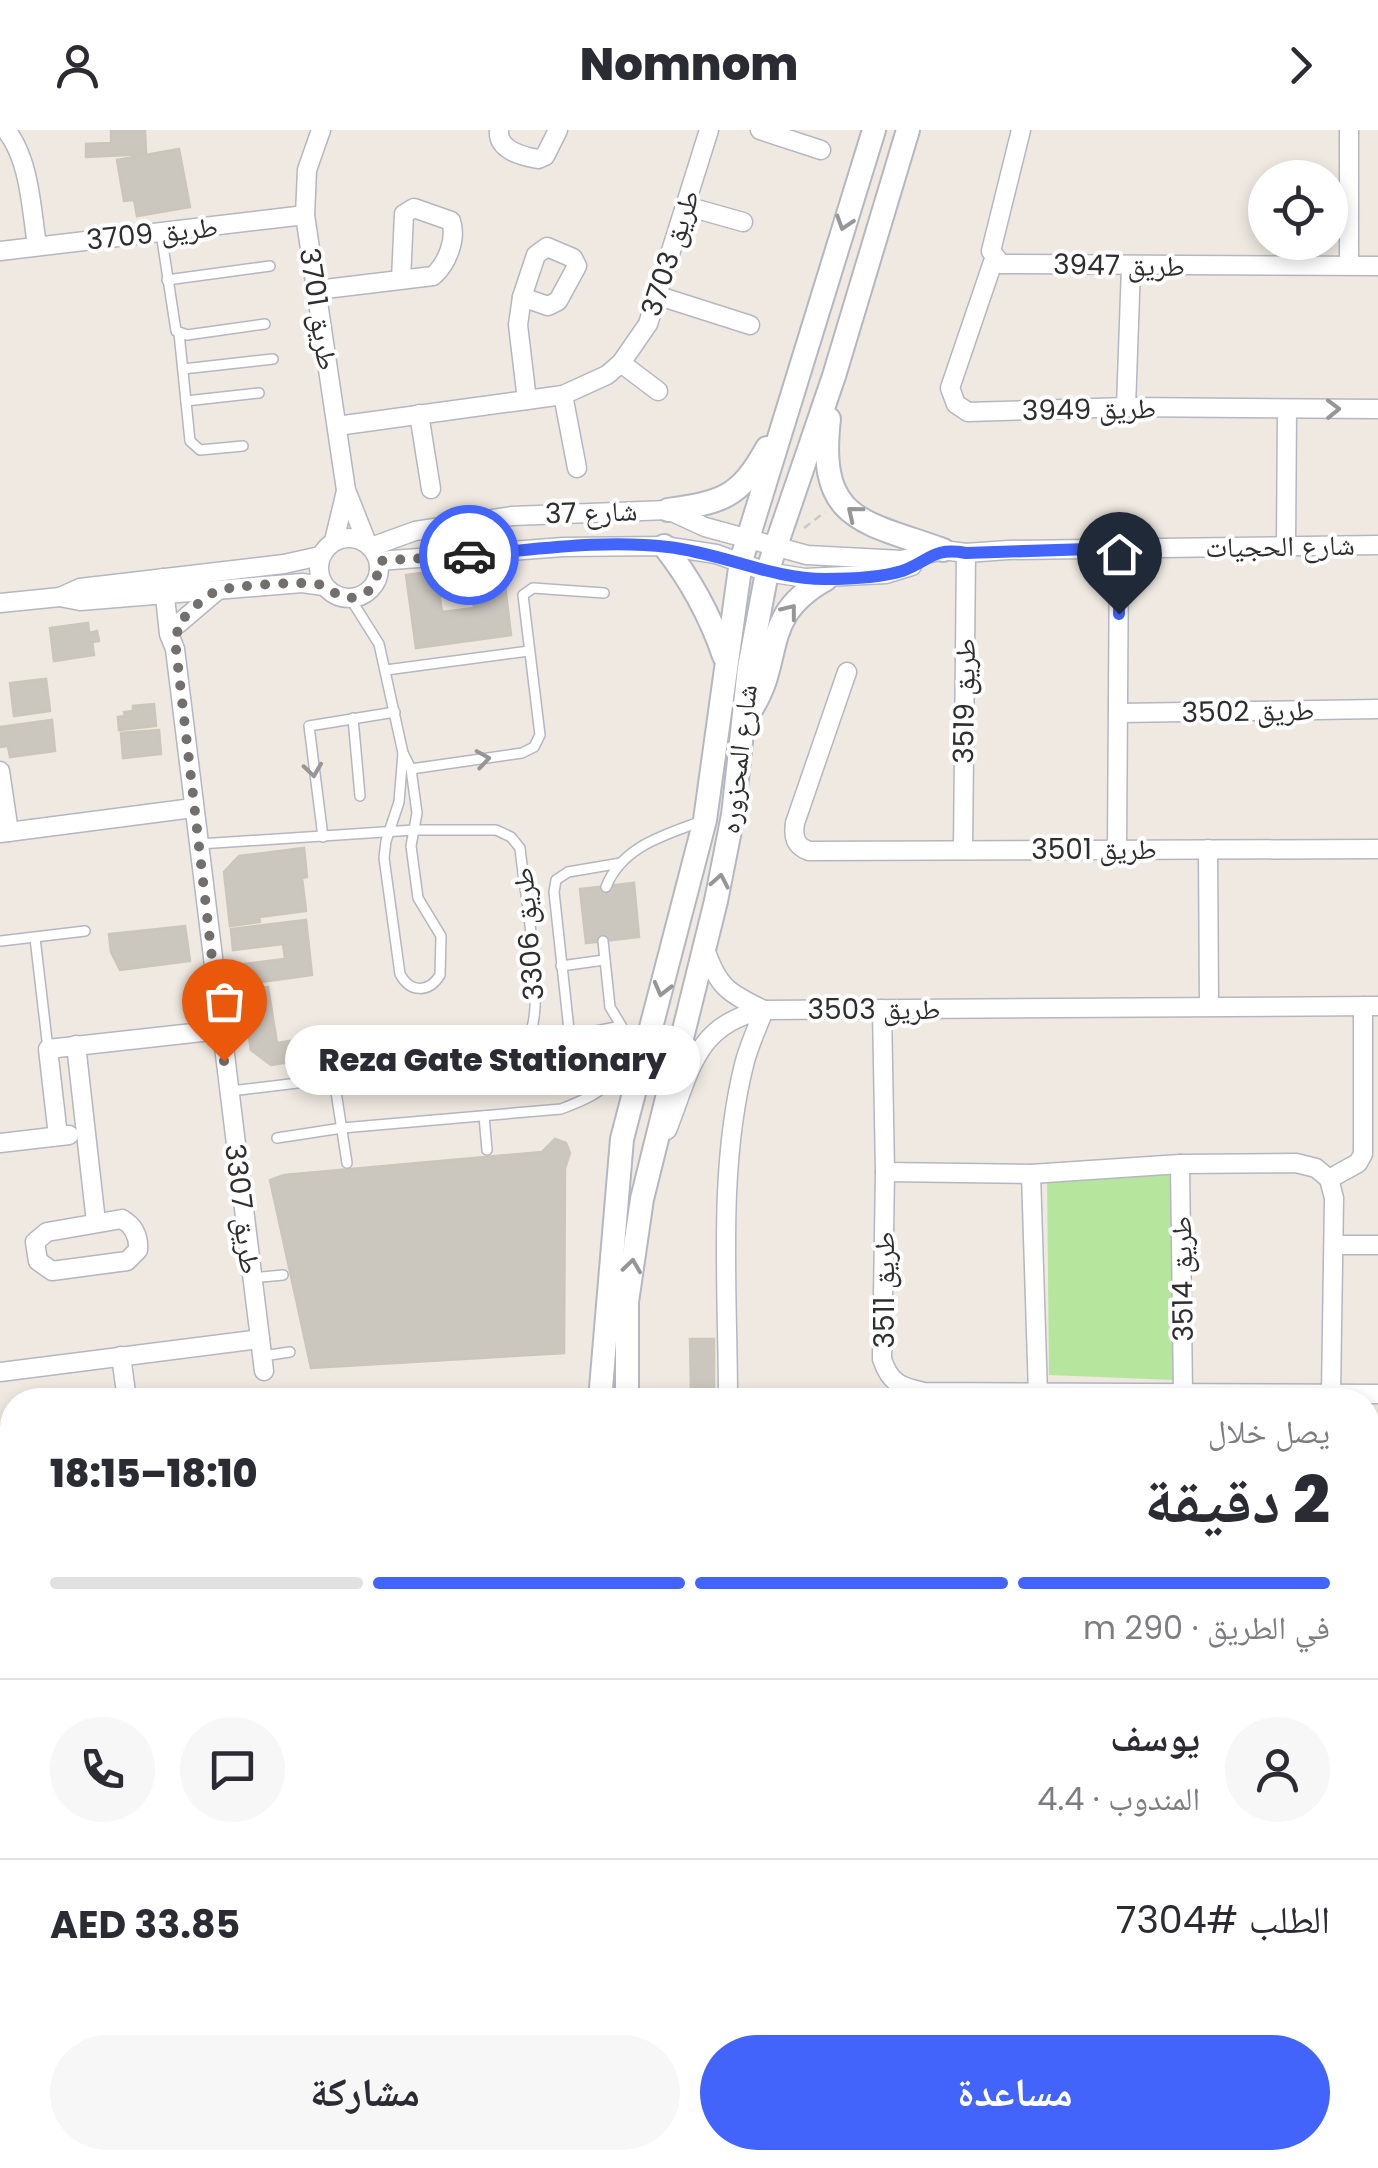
<!DOCTYPE html>
<html lang="ar">
<meta charset="utf-8">
<style>
:root{--surface:#fff;--page:#f7f7f7;--text:#2b2b33;--muted:#7c7c81;--line:#e1e1e2;--accent:#4264fb}
body{margin:0;font-family:Poppins,"Noto Naskh Arabic",sans-serif;background:var(--page);color:var(--text);direction:rtl;height:100vh;display:flex;flex-direction:column;font-size:38px;white-space:nowrap}
*{box-sizing:border-box;margin:0}
p{font-size:32px;color:var(--muted)}
.icon{flex:none;width:55px;height:55px;fill:none;stroke:currentColor;stroke-width:2;stroke-linecap:round;stroke-linejoin:round}
.map{position:relative;flex:1;overflow:hidden;direction:ltr}
.panel{position:absolute;left:0px;top:1258px;width:1380px;height:782px;display:flex;flex-direction:column;background:var(--surface);border-radius:40px 40px 0 0;box-shadow:0 5px 15px #0003;direction:rtl}
.panel>*{flex:none}
.buttons{position:absolute;left:1248px;top:30px;display:grid;gap:20px}
.buttons a{display:grid;place-items:center;width:100px;height:100px;border-radius:50%;background:var(--surface);box-shadow:0 5px 15px #0003;font-size:50px}
.pin{position:absolute;display:grid;place-items:center;width:85px;height:85px;color:#fff;margin:-102px -42px;border-radius:50% 50% 50% 0;rotate:-45deg;box-shadow:0 0 10px #0007}
.pin .icon{rotate:45deg}
.courier{position:absolute;display:grid;place-items:center;width:100px;height:100px;margin:-50px;border:8px solid #4264fb;border-radius:50%;background:#fff;color:#222;box-shadow:0 2px 12px #0007}
.bubble{position:absolute;height:70px;border-radius:35px;background:var(--surface);box-shadow:0 5px 15px #0003;font-size:32px;font-weight:800;line-height:70px;text-align:center;direction:rtl}
.summary em{font-style:normal;font-weight:800}
.summary div{display:flex;flex-direction:column-reverse}
.summary{display:flex;align-items:center;justify-content:space-between;height:170px;padding:0 50px}
h1{font-size:65px;font-weight:800;line-height:75px}
.bar{display:grid;grid-template-columns:repeat(4,1fr);gap:15px 10px;align-content:center;height:120px;padding:0 50px}
.bar i{height:12px;border-radius:8px;background:var(--line)}
.bar .on{background:var(--accent)}
.bar p{grid-column:span 4}
.line{display:flex;align-items:center;gap:25px;padding:0 50px;border-top:2px solid var(--line)}
.line div{flex:1}
.round{display:grid;place-items:center;flex:none;width:105px;height:105px;border-radius:52px;background:var(--page)}
.cta{display:flex;gap:20px;margin-top:auto;padding:20px 50px}
.cta a{flex:1;height:115px;border-radius:60px;background:var(--accent);color:#fff;font-size:40px;font-weight:800;line-height:115px;text-align:center}
.cta a+a{background:var(--page);color:var(--text)}
header{display:flex;justify-content:space-between;align-items:center;height:130px;padding:0 50px;background:var(--surface);font-size:45px;font-weight:800}
.map>svg:first-child{display:block}
</style>
<header><svg class="icon" aria-label="forward" viewBox="0 0 24 24"><path d="M9 5l7 7-7 7"/></svg>Nomnom<svg class="icon" aria-label="person" viewBox="0 0 24 24"><circle cx="12" cy="8" r="4"/><path d="M4 21q1-7 8-7t8 7"/></svg></header>
<div class="map">
<svg width="1378" height="2038" viewBox="0 0 1378 2038">
<rect width="100%" height="100%" fill="#efe9e1"/>
<g fill="#b6e59e">
<polygon points="1171,1041 1175,1250 1049,1245 1047,1042"/>
<polygon points="12,1922 12,2028 491,2028 487,2038 0,2038 0,1924"/>
</g>
<g fill="#cbc7bf" stroke="#cbc5ba" stroke-width="2.5">
<polygon points="111,0 145,0 146,24 86,27 86,14 111,13"/>
<polygon points="179,19 190,77 137,86 134,70 124,71 117,30"/>
<polygon points="502,430 511,505 416,518 406,445 436,441 442,482 474,478 468,434"/>
<polygon points="88,493 89,503 97,501 99,511 92,512 94,525 54,531 50,498"/>
<polygon points="46,549 50,581 14,586 10,553"/>
<polygon points="154,574 156,596 119,600 118,587 125,586 124,582 133,581 133,576"/>
<polygon points="52,590 55,621 10,627 8,616 0,617 0,597"/>
<polygon points="159,600 161,624 123,628 121,603"/>
<polygon points="304,718 307,747 302,748 306,781 259,787 260,792 230,796 224,742 239,726"/>
<polygon points="634,753 639,807 586,813 580,759"/>
<polygon points="306,790 312,845 240,855 237,835 285,829 283,814 233,820 231,799"/>
<polygon points="185,796 190,831 120,840 111,822 109,804"/>
<polygon points="268,857 277,913 315,907 318,928 271,935 251,920 242,861"/>
<polygon points="615,908 611,925 604,930 571,936 567,916"/>
<polygon points="555,1009 566,1013 570,1023 565,1038 564,1223 311,1238 270,1050 284,1045 542,1022"/>
<polygon points="690,1209 714,1209 714,1257 691,1258"/>
<polygon points="12,1686 12,1736 1,1737 0,1687"/>
<polygon points="526,2028 611,2028 614,2029 611,2038 522,2038"/>
<polygon points="615,2028 694,2028 691,2038 644,2038"/>
<polygon points="614,2029 641,2038 611,2038"/>
</g>
<g fill="none" stroke-linecap="round" stroke-linejoin="round">
<g stroke="#b4b7c1" stroke-width="12">
<g id="lane">
<polyline points="161,103 176,201 187,205 265,194"/>
<polyline points="167,150 270,136"/>
<polyline points="179,203 190,311 200,320 243,316"/>
<polyline points="183,239 273,229"/>
<polyline points="186,271 259,263"/>
<polyline points="350,468 379,514 403,623"/>
<polyline points="386,540 529,521"/>
<polyline points="353,588 360,666"/>
<path d="M403,623L411,639L417,683L411,716L418,768L441,806L440,845C429,863 410,863 400,844L384,728L386,711L399,672Z"/>
<polyline points="411,639 522,623 534,617 540,605 523,465 533,458 604,463"/>
<polyline points="323,707 309,596 395,582"/>
<path d="M199,714L414,700H496L511,707L520,718C524,760 546,872 529,906C521,921 505,925 490,930L231,961"/>
<polyline points="621,733 568,742 556,750 554,762 569,900 581,904 621,896"/>
<path d="M606,757C622,716 665,705 702,691"/>
<polyline points="35,808 48,919"/>
<polyline points="1,811 85,801"/>
<polyline points="603,811 610,877 631,912"/>
<polyline points="561,836 604,830"/>
<polyline points="334,949 347,1033"/>
<polyline points="484,986 487,1020"/>
<path d="M277,1008L342,998L561,979C601,964 619,953 630,910"/>
<polyline points="252,1148 283,1145"/>
<polyline points="263,1226 290,1222"/>
<polyline points="283,1270 297,1264"/>
<polyline points="0,1955 12,1950"/>
<polyline points="1291,2030 1292,2028"/>
</g>
</g>
<g stroke="#b4b7c1" stroke-width="21">
<g id="street">
<path d="M6,0C30,30 31,78 37,115"/>
<polyline points="321,0 307,40 305,85 346,360 367,413"/>
<path d="M499,0C497,20 521,26 538,29L545,26L558,0"/>
<polyline points="760,0 821,20"/>
<polyline points="1021,0 991,121 1001,134 1378,136"/>
<polyline points="686,76 743,92"/>
<polygon points="547,117 573,128 577,136 558,171 548,176 522,167 536,125"/>
<polyline points="0,121 305,85"/>
<polyline points="994,129 950,258 956,274 968,282 1126,277 1378,279"/>
<polyline points="1349,135 1349,0"/>
<path d="M317,160L433,146C447,134 457,109 451,91L414,78L404,84L401,150"/>
<polyline points="659,166 750,195"/>
<polyline points="522,167 518,195 527,270"/>
<polyline points="621,233 658,261"/>
<polyline points="563,265 577,338"/>
<polyline points="1126,277 1131,137"/>
<polyline points="419,284 431,359"/>
<polyline points="337,296 563,265 607,245 621,233 648,194 709,0"/>
<circle cx="349" cy="438" r="30"/>
<polyline points="334,411 346,361"/>
<polyline points="1286,415 1287,280"/>
<polyline points="371,417 415,401 512,386 668,380 705,397 807,425 902,430 943,420 966,423 1008,420 1378,415"/>
<polyline points="379,431 563,417 664,416 716,424 767,442 805,448 886,444 912,436"/>
<polyline points="163,448 169,504 175,519 264,1241"/>
<polyline points="60,467 80,471 302,453 324,456"/>
<polyline points="0,473 60,467 80,458 284,434 320,426"/>
<polyline points="178,494 218,460"/>
<path d="M847,542L795,693C793,707 795,716 809,721L1378,719"/>
<polyline points="1119,583 1378,579"/>
<polyline points="0,641 9,702"/>
<polyline points="0,703 193,678"/>
<polyline points="963,719 966,423"/>
<polyline points="1117,719 1119,418"/>
<polyline points="1208,719 1209,876"/>
<path d="M705,819C718,857 728,863 764,880"/>
<path d="M882,879L885,1042L882,1229C890,1253 900,1257 924,1262L1378,1264"/>
<polyline points="76,915 96,1092"/>
<path d="M667,1000C690,943 695,893 764,880L1378,876"/>
<polyline points="58,1006 48,919 220,900"/>
<polyline points="0,1013 69,1005"/>
<polyline points="1180,1034 1183,1264"/>
<polyline points="885,1042 1031,1044 1180,1034 1296,1033 1316,1038 1329,1049 1334,1068 1331,1264"/>
<polyline points="1031,1044 1038,1264"/>
<polyline points="1329,1049 1358,1033 1363,1024 1363,876"/>
<path d="M122,1089C134,1096 139,1106 138,1120L127,1131L52,1141L38,1131L35,1112L47,1102Z"/>
<polyline points="1335,1115 1378,1115"/>
<polyline points="121,1226 127,1270"/>
<polyline points="0,1242 260,1209"/>
<path d="M728,1270C728,1159 717,1039 745,931C750,913 758,896 764,880"/>
<polyline points="0,1553 12,1551"/>
<polyline points="1368,1620 1378,1620"/>
<polyline points="0,1791 12,1790"/>
<polyline points="996,2028 1026,2038"/>
<polyline points="500,2038 504,2028"/>
<polyline points="696,2038 700,2028"/>
<polyline points="833,2038 836,2028"/>
<polyline points="964,2038 968,2028"/>
<polyline points="1245,2038 1247,2028"/>
</g>
</g>
<g stroke="#b4b7c1" stroke-width="26">
<g id="secondary">
<path d="M829,289C817,392 863,391 943,420"/>
<path d="M668,380C721,372 739,369 767,318"/>
<path d="M664,416C691,450 710,485 724,526"/>
<path d="M752,578C784,527 759,486 826,449"/>
<polyline points="600,1270 622,1009 705,690 741,431 874,0"/>
<polyline points="627,1270 627,1172 642,1069 716,771 733,685 749,538 767,442 834,246 908,0"/>
<polyline points="1368,1321 1378,1321"/>
<polyline points="1368,1356 1378,1356"/>
<polyline points="1368,1373 1378,1380"/>
<polyline points="0,1387 12,1385"/>
<polyline points="0,1410 12,1408"/>
</g>
</g>
<g stroke="#c9c9c9" stroke-width="2.5" stroke-dasharray="8 5" stroke-linecap="butt">
<polyline points="804,398 825,382"/>
<polyline points="333,2028 337,2038"/>
</g>
<use href="#lane" stroke="#fff" stroke-width="9"/>
<use href="#street" stroke="#fff" stroke-width="18"/>
<use href="#secondary" stroke="#fff" stroke-width="22"/>
</g>
<defs><path id="oneway-chevron" d="M-2-3.5L2.5 0L-2 3.5" fill="none" stroke-width="1.6" stroke-linecap="round" stroke-linejoin="round" transform="scale(2.5)"/></defs>
<g stroke="#969696">
<use href="#oneway-chevron" transform="translate(844 93) rotate(108)"/>
<use href="#oneway-chevron" transform="translate(1333 279) rotate(-1)"/>
<use href="#oneway-chevron" transform="translate(854 383) rotate(-141)"/>
<use href="#oneway-chevron" transform="translate(790 481) rotate(-52)"/>
<use href="#oneway-chevron" transform="translate(483 629) rotate(-9)"/>
<use href="#oneway-chevron" transform="translate(313 640) rotate(82)"/>
<use href="#oneway-chevron" transform="translate(720 751) rotate(-79)"/>
<use href="#oneway-chevron" transform="translate(662 859) rotate(105)"/>
<use href="#oneway-chevron" transform="translate(632 1136) rotate(-82)"/>
</g>
<g fill="none" stroke-linecap="round" stroke-linejoin="round">
<path stroke="#726f6d" stroke-width="10" stroke-dasharray="0 18" d="M224,931L176,519L178,494C189,483 205,464 220,460C233,456 311,450 321,455C334,460 340,471 356,467C374,463 378,448 379,431L469,425"/>
<path stroke="#4264fb" stroke-width="12" d="M469,425C534,420 602,409 668,417C722,423 771,449 825,449C849,449 879,448 902,441C930,431 932,417 966,423L1120,418L1119,484"/>
</g>
<g text-anchor="middle" stroke-width="8" stroke-linejoin="round" paint-order="stroke">
<g font-size="28" fill="#2e2e2e" stroke="#fff">
<text transform="translate(152 103) rotate(-6)" y="10">طريق 3709</text>
<text transform="translate(670 123) rotate(-72)" y="10">طريق 3703</text>
<text transform="translate(1119 135) rotate(1)" y="10">طريق 3947</text>
<text transform="translate(319 179) rotate(81)" y="10">طريق 3701</text>
<text transform="translate(1089 279) rotate(-1)" y="10">طريق 3949</text>
<text transform="translate(591 382) rotate(-2)" y="10">شارع 37</text>
<text transform="translate(1280 416) rotate(-1)" y="10">شارع الحجيات</text>
<text transform="translate(964 571) rotate(-89)" y="10">طريق 3519</text>
<text transform="translate(1248 581) rotate(-1)" y="10">طريق 3502</text>
<text transform="translate(738 629) rotate(-83)" y="10">شارع المحزوره</text>
<text x="1094" y="729">طريق 3501</text>
<text transform="translate(528 804) rotate(-95)" y="10">طريق 3306</text>
<text x="874" y="889">طريق 3503</text>
<text transform="translate(243 1079) rotate(83)" y="10">طريق 3307</text>
<text transform="translate(1182 1149) rotate(-91)" y="10">طريق 3514</text>
<text transform="translate(884 1160) rotate(-90)" y="10">طريق 3511</text>
</g>
</g>
</svg>
<div class="buttons">
<a><svg class="icon" aria-label="locate" viewBox="0 0 24 24"><circle cx="12" cy="12" r="6"/><path d="M12 2v4M12 18v4M2 12h4M18 12h4"/></svg></a>
</div>
<div class="pin" style="left:224px;top:931px;background:#ea580c"><svg class="icon" aria-label="bag" viewBox="0 0 24 24"><path d="M5 8h14l-1 12H6zM9 8a3 3 0 0 1 6 0"/></svg></div>
<div class="pin" style="left:1119px;top:484px;background:#1f2937"><svg class="icon" aria-label="home" viewBox="0 0 24 24"><path d="M3 11l9-7 9 7M6 9v11h12V9"/></svg></div>
<div class="courier" style="left:469px;top:425px"><svg class="icon" aria-label="car" viewBox="0 0 24 24"><path d="M5 17H2v-5l4-1 3-4h7l3 4 3 1v5h-3M9 17h6M6 11h13"/><circle cx="7" cy="17" r="2"/><circle cx="17" cy="17" r="2"/></svg></div>
<div class="bubble" style="left:285px;top:895px;width:415px">Reza Gate Stationary</div>
<section class="panel">
<div class="summary"><div><h1>2 دقيقة</h1><p>يصل خلال</p></div><em>18:10–18:15</em></div>
<div class="bar"><i class="on"></i><i class="on"></i><i class="on"></i><i></i><p>في الطريق · 290 m</p></div>
<div class="line" style="height:180px"><a class="round"><svg class="icon" aria-label="person" viewBox="0 0 24 24"><circle cx="12" cy="8" r="4"/><path d="M4 21q1-7 8-7t8 7"/></svg></a><div><b>يوسف</b><p>المندوب · 4.4</p></div><a class="round"><svg class="icon" aria-label="chat" viewBox="0 0 24 24"><path d="M4 5h16v11H9l-5 4z"/></svg></a><a class="round"><svg class="icon" aria-label="phone" viewBox="0 0 24 24"><path d="M5 4h4l2 5-3 2q2 4 5 5l2-3 5 2v4C11 20 4 13 5 4z"/></svg></a></div>
<div class="line" style="height:130px"><div>الطلب #7304</div><b>AED 33.85</b></div>
<div class="cta"><a>مساعدة</a><a>مشاركة</a></div>
</section>
</div>
